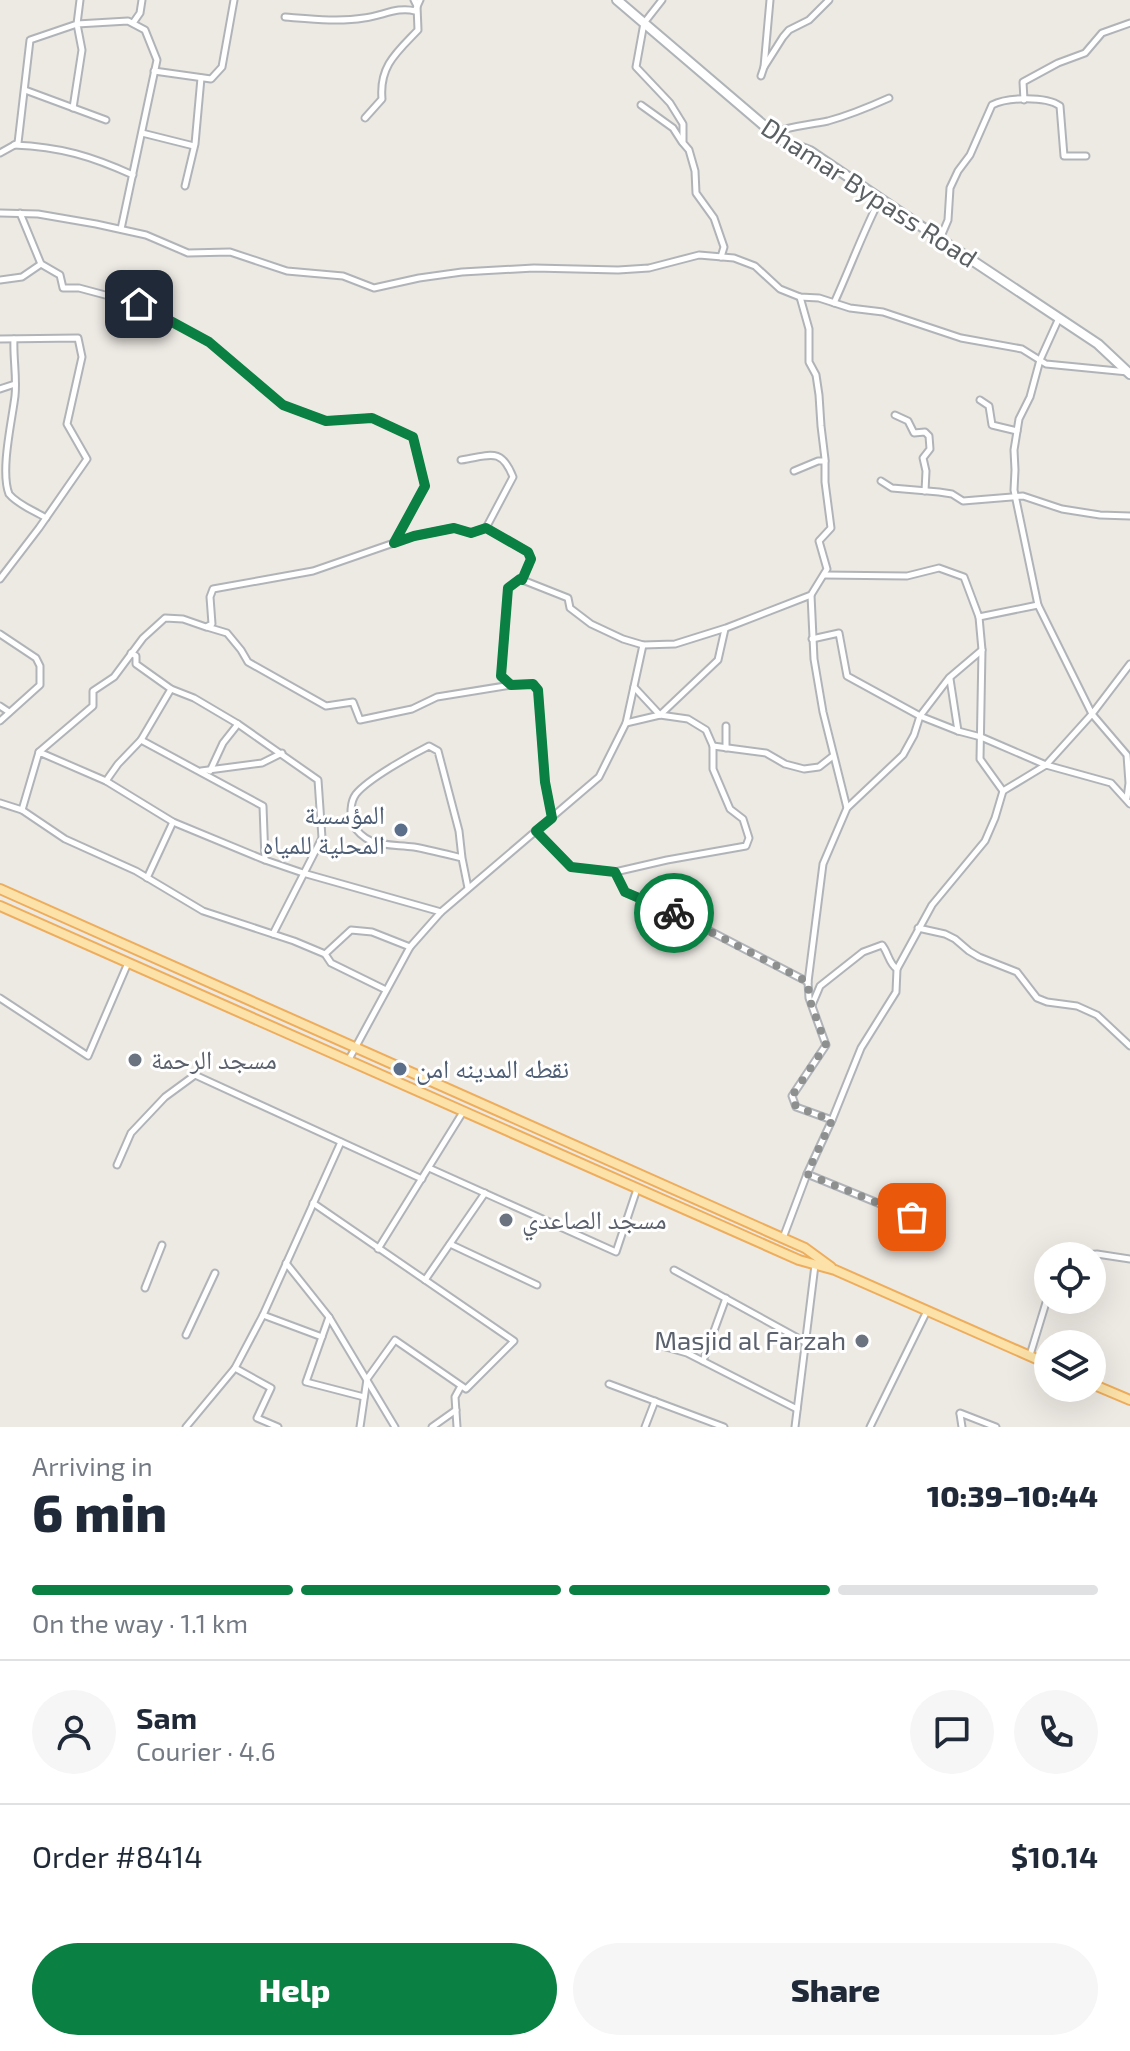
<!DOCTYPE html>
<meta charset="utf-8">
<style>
:root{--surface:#fff;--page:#f6f6f7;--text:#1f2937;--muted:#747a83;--line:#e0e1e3;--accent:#0b8043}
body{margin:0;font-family:"Exo 2","Noto Naskh Arabic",sans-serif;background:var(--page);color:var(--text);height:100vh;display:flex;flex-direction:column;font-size:30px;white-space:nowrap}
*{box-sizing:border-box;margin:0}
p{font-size:26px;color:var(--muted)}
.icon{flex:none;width:44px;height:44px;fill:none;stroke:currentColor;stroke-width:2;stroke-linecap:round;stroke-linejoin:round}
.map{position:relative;height:1427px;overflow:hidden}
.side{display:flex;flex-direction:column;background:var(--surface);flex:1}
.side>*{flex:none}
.buttons{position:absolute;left:1034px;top:1242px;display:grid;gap:16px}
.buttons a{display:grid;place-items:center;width:72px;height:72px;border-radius:50%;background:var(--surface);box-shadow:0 8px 32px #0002;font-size:40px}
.pin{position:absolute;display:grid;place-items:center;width:68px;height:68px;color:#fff;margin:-34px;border-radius:16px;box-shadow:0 4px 12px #0006}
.courier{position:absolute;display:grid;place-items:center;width:80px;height:80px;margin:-40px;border:6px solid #0b8043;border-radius:50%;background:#fff;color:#222;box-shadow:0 2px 10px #0007}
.summary em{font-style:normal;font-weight:800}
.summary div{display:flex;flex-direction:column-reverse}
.summary{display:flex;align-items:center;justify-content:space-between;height:136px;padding:0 32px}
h1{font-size:52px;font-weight:800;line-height:60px}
.bar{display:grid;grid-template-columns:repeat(4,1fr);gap:12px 8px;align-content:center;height:96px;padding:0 32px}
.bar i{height:10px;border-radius:6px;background:var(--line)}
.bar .current{background:var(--accent)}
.bar p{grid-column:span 4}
.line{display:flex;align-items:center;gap:20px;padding:0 32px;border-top:2px solid var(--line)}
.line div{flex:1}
.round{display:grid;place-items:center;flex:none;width:84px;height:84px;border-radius:42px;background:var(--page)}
.button{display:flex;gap:16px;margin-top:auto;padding:16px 32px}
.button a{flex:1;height:92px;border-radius:48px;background:var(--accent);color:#fff;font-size:32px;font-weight:800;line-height:92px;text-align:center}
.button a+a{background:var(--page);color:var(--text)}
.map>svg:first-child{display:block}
</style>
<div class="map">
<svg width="1130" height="1427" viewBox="0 0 1130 1427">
<rect width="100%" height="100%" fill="#ede9e3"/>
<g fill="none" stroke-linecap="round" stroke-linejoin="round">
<g stroke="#b0b4b8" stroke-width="9">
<g id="street">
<polyline points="662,0 644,23 636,67 670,103 683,124 683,143 689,150 695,171 696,193 714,218 724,247 721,257"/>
<path d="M285,17C311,19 339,22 364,18C382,16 398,6 415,11L420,0"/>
<polyline points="133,23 140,13 142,0"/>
<polyline points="764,67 783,37 789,30 809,20 829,0"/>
<polyline points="154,71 211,79 222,67 234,0"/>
<polyline points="761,76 764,67 770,0"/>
<polyline points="25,90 106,120"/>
<polyline points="1024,100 1023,82 1058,63 1085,53 1102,33 1130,23"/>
<polyline points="641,105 673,128 682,142"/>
<polyline points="73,108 82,50 77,24 128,21 145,30 157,60 121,229"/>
<path d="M365,118L382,99C379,66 397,52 418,30L417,6L414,0"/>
<polyline points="142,133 194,146"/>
<path d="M772,133C791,126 809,125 828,121C850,115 869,107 889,98"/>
<path d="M14,145C61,147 91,156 133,175"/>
<polyline points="0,153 18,143 30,40 77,24 80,0"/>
<polyline points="185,186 195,144 201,78"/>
<polyline points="0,213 38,214 96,224 146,235 188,253 230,252 287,271 343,276 374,288 419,278 462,272 534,268 618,270 649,268 699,255 734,258 755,266 780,289 800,297 819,298 850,308 883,312 961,338 1022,349 1046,364 1128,372"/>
<polyline points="20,213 41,264 60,275 63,288 79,288 139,304 209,342 283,405 326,421 372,418 413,437 425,486 394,543"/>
<path d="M940,239L948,220L950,188L958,171L970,155L992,105C1007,97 1046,96 1060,106L1064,156H1086"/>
<polyline points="0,280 22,277 41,264"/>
<path d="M834,303C850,268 863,232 880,199"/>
<polyline points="1059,318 1040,360 1030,397 1019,419 1014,450 1015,470 1014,490 1038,605 1092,714 1130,664"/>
<polyline points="0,339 78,338 82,357 67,424 87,459 39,528 0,579"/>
<path d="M14,339C13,358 17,377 15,396C12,421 0,471 9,494C18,505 35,511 46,518"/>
<polyline points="0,389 15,384"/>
<polyline points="980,400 989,406 992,425 1017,431"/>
<polyline points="895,415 908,421 914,433 925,432 929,436 930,449 923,458 926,471 925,491"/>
<path d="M461,460C489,456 501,446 513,477L486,528L528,552L531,559L522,580"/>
<polyline points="794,471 818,461 825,461"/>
<polyline points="881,481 892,488 939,492 952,494 963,501 1023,496 1062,509 1100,515 1130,516"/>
<polyline points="824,575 907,576 939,568 964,577 979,617 1038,605"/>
<polyline points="811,595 814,659 823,712 847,808 823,864 808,982 809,998 826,1045 792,1096 796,1107 832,1120"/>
<polyline points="979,617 982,650 980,759 1003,791"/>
<polyline points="207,627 227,633 241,650 248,662 326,706 353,702 360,720 412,709 437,697 511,685"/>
<polyline points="0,634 36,658 40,666 40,685 0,721"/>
<polyline points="812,639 839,633 847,676 920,716 958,731 981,737 1046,765 1092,714 1127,755 1129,783 1127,798"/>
<polyline points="131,653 136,656 136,664 171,689 194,698 238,724 318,780 322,838 273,934"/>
<polyline points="950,679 958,731"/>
<polyline points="634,687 660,715 718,660 725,629"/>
<polyline points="0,706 9,712"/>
<polyline points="726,726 726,748"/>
<polyline points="141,740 263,806 265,860"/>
<polyline points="713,746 766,753 785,764 804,769 819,767 833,756"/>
<polyline points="39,752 93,706 93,691 114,677 143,638 165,618 183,619 206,627 212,624 210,597 213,589 313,571 414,536 454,528 471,533 486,528"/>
<polyline points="201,771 262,763 282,753"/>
<polyline points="210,771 223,743 238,724"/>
<polyline points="106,781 118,764 141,740 171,689"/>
<polyline points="0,803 22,810 65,839 136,871 203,911 294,941 325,954 351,930 372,932 410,947"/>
<polyline points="847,808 903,755 914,735 920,716 949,678 982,650"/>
<polyline points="22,810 39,752 106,781 173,822 265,860 303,873 441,912"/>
<polyline points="552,818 545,782 538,690 533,684 511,685 501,676 508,588 520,579 568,598 570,608 591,624 623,639 643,645 675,644 726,628 811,595 827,569 819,541 831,528 825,482 825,459 821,426 819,395 816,375 809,362 809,329 800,297"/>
<polyline points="536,831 571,867 615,872 667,860 746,846 749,838 743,819 730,809 713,769 713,746 706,730 688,719 660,715 626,723"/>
<path d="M462,858L459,831L438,751L429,746C411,755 368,779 356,794C350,802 350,815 353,824C356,831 364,838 371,841C383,846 400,845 414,847C430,850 446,854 462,858L468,888"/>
<polyline points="615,872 625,892 681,916 808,982"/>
<polyline points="147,878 173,822"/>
<polyline points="918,928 945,934 955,939 969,951 979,957 1017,972 1037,998 1047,1002 1077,1006 1097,1015 1130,1046"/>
<polyline points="325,954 331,963 386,990"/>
<polyline points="0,998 88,1056 128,963"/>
<path d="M812,1005L820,986L863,952L882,945C888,952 889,964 897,969"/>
<polyline points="348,1061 410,947 441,912 599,777 626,723 643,645"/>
<polyline points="117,1165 131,1133 165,1097 195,1075 422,1179"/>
<polyline points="429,1168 616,1252 637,1189"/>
<polyline points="807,1174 912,1217"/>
<polyline points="313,1203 514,1341 466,1389 395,1340 367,1379 360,1427"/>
<polyline points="783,1238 807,1174 832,1120 861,1048 896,992 897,969 932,905 985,841 995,818 1003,791 1046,765 1111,783 1130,804"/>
<polyline points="450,1244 537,1285"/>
<polyline points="378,1249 463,1112"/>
<polyline points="1068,1256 1097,1254 1130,1259"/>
<polyline points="286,1263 329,1317 395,1427"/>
<polyline points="674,1270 805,1342"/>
<polyline points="425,1280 485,1193"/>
<polyline points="145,1288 162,1245"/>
<polyline points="263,1315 322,1337"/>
<polyline points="329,1317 306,1382 364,1397"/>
<polyline points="186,1335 215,1273"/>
<polyline points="659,1345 687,1353 797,1409"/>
<polyline points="1030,1355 1048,1296"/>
<polyline points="703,1361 726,1298"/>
<polyline points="235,1368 271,1388 257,1418 278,1427"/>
<polyline points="609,1384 724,1427"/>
<polyline points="960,1413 996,1427"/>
<polyline points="960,1414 962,1427"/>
<polyline points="186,1427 235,1368 263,1315 341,1142"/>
<polyline points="432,1427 456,1410"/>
<polyline points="457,1427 455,1397 461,1386"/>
<polyline points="645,1427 655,1401"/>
<polyline points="795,1427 815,1265"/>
<polyline points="870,1427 927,1311"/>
</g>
</g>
<g stroke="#afb4b8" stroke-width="12">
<polyline id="secondary" points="617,0 781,140 810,151 940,239 1098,344 1130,374"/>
</g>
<g stroke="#edad5c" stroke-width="12">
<g id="primary">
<polyline points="0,889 805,1248 831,1267"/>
<polyline points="0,906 799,1260 835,1270 1048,1364"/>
<polyline points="1092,1384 1130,1400"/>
</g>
</g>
<use href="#street" stroke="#fff" stroke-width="5"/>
<use href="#secondary" stroke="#fff" stroke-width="8"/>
<use href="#primary" stroke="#fce2a9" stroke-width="8"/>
</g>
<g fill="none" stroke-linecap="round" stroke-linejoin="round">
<polyline stroke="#8e9090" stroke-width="8" stroke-dasharray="0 14.4" points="674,913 808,982 809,998 826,1045 792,1096 796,1107 832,1120 807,1174 912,1217"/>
<polyline stroke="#0b8043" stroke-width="10" points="139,304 209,342 283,405 326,421 372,418 413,437 425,486 394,543 414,536 454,528 471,533 486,528 528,552 531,559 522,580 520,579 508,588 501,676 511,685 533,684 538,690 545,782 552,818 536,831 571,867 615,872 625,892 674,913"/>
</g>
<g fill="#5c6f8a" stroke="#fff" stroke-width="3">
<circle cx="401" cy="830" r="8"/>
<circle cx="400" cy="1069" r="8"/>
</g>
<g fill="#6b7280" stroke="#fff" stroke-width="3">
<circle cx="135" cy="1060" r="8"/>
<circle cx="506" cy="1220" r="8"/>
<circle cx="862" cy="1341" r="8"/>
</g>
<g text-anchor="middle" stroke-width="6" stroke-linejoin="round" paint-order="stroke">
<g font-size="26" fill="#5b6063" stroke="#fff">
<text transform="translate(869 193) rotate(33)" y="9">Dhamar Bypass Road</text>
</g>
<g font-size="26" fill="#4e5e75" stroke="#fff" text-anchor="end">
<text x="385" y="824">المؤسسة<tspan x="385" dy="30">المحلية للمياه</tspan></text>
<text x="416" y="1078" text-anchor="start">نقطه المدينه امن</text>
</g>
<g font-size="26" fill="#5b616d" stroke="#fff" text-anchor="start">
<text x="151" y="1069">مسجد الرحمة</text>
<text x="522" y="1229">مسجد الصاعدي</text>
<text x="846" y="1350" text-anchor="end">Masjid al Farzah</text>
</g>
</g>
</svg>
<div class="buttons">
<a><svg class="icon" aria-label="locate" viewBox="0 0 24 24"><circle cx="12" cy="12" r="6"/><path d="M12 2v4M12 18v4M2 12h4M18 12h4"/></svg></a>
<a><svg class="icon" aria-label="layers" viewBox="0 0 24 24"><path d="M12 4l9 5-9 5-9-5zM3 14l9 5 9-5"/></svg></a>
</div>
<div class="pin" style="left:912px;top:1217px;background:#ea580c"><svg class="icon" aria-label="bag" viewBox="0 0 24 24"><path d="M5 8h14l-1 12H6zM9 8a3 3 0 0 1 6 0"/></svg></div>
<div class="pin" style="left:139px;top:304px;background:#1f2937"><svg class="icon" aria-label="home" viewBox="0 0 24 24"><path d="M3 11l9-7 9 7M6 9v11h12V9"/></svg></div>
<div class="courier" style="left:674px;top:913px"><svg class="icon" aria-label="bike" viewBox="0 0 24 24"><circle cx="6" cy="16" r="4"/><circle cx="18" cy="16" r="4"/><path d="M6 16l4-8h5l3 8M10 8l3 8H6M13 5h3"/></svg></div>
</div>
<section class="side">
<div class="summary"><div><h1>6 min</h1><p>Arriving in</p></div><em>10:39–10:44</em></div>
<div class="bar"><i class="current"></i><i class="current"></i><i class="current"></i><i></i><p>On the way · 1.1 km</p></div>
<div class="line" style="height:144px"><a class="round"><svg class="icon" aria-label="person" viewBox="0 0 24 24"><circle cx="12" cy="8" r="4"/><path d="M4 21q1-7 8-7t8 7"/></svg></a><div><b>Sam</b><p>Courier · 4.6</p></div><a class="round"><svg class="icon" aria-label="chat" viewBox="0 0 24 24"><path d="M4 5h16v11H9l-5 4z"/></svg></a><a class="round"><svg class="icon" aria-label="phone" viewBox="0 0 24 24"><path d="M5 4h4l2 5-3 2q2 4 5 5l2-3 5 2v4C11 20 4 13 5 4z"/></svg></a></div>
<div class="line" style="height:104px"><div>Order #8414</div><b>$10.14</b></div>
<div class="button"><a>Help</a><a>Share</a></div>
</section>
